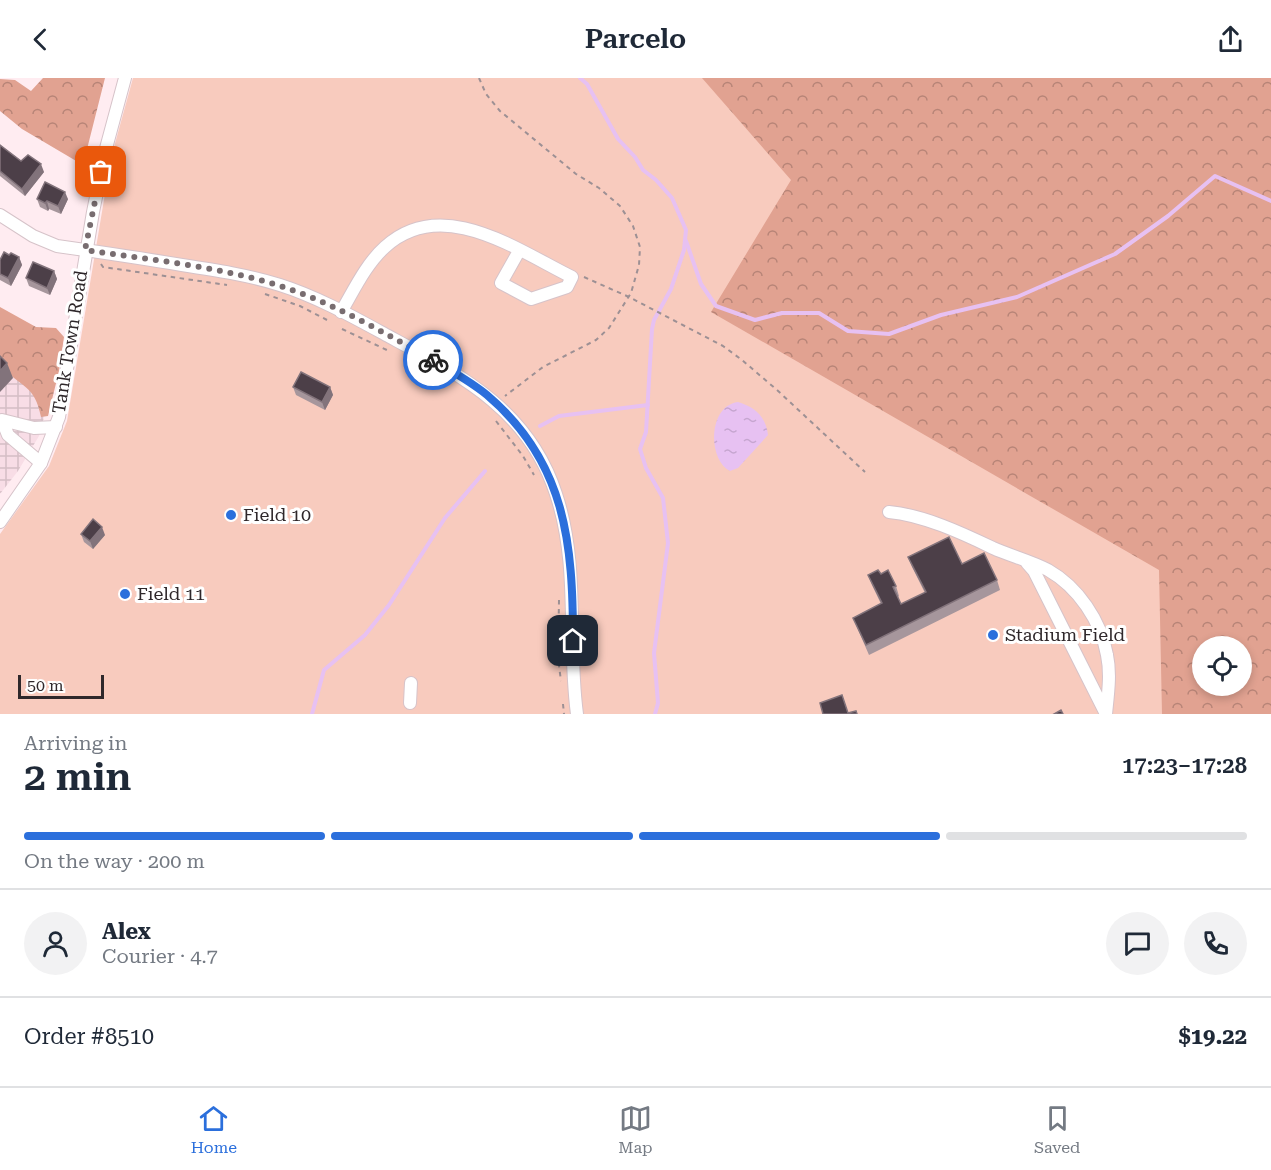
<!DOCTYPE html>
<meta charset="utf-8">
<style>
:root{--surface:#fff;--page:#f2f2f3;--text:#1f2937;--muted:#747a83;--line:#e0e1e3;--accent:#2b6fdc}
body{margin:0;font-family:"Roboto Serif",serif;background:var(--page);color:var(--text);height:100vh;display:flex;flex-direction:column;font-size:22px;white-space:nowrap}
*{box-sizing:border-box;margin:0}
p{font-size:20px;color:var(--muted)}
.icon{flex:none;width:33px;height:33px;fill:none;stroke:currentColor;stroke-width:2;stroke-linecap:round;stroke-linejoin:round}
.map{position:relative;height:636px;overflow:hidden}
.side{display:flex;flex-direction:column;background:var(--surface);flex:1}
.side>*{flex:none}
.buttons{position:absolute;left:1192px;top:558px;display:grid;gap:12px}
.buttons a{display:grid;place-items:center;width:60px;height:60px;border-radius:50%;background:var(--surface);box-shadow:0 3px 9px #0003;font-size:30px}
.scale{position:absolute;left:18px;bottom:15px;width:86px;box-sizing:border-box;padding-left:6px;border:3px solid #2f282b;border-top:0;font-size:16px;line-height:21px;white-space:nowrap;color:#2f282b;-webkit-text-stroke:4px #fff;paint-order:stroke}
.pin{position:absolute;display:grid;place-items:center;width:51px;height:51px;color:#fff;margin:-26px;border-radius:12px;box-shadow:0 3px 9px #0006}
.courier{position:absolute;display:grid;place-items:center;width:60px;height:60px;margin:-30px;border:4px solid #2b6fdc;border-radius:50%;background:#fff;color:#222;box-shadow:0 2px 8px #0007}
.summary em{font-style:normal;font-weight:600}
.summary div{display:flex;flex-direction:column-reverse}
.summary{display:flex;align-items:center;justify-content:space-between;height:102px;padding:0 24px}
h1{font-size:39px;font-weight:600;line-height:45px}
.bar{display:grid;grid-template-columns:repeat(4,1fr);gap:9px 6px;align-content:center;height:72px;padding:0 24px}
.bar i{height:8px;border-radius:4px;background:var(--line)}
.bar .on{background:var(--accent)}
.bar p{grid-column:span 4}
.line{display:flex;align-items:center;gap:15px;padding:0 24px;border-top:2px solid var(--line)}
.line div{flex:1}
.round{display:grid;place-items:center;flex:none;width:63px;height:63px;border-radius:32px;background:var(--page)}
header{display:flex;justify-content:space-between;align-items:center;height:78px;padding:0 24px;background:var(--surface);font-size:27px;font-weight:600}
.tabs{display:flex;justify-content:space-around;align-items:center;height:84px;border-top:2px solid var(--line);background:var(--surface);font-size:16px;color:var(--muted)}
.tabs a{display:grid;justify-items:center;gap:3px}
.tabs .on{color:var(--accent)}
.map>svg:first-child{display:block}
</style>
<header><svg class="icon" aria-label="back" viewBox="0 0 24 24"><path d="M15 5l-7 7 7 7"/></svg>Parcelo<svg class="icon" aria-label="share" viewBox="0 0 24 24"><path d="M12 15V3M7 8l5-5 5 5M5 13v7h14v-7"/></svg></header>
<div class="map">
<svg width="1271" height="636" viewBox="0 0 1271 636">
<defs>
<pattern id="industrial-grid" width="8" height="8" patternUnits="userSpaceOnUse" patternTransform="scale(1.5)"><rect width="8" height="8" fill="#f8dde6"/><path d="M0 4h8M4 0v8" fill="none" stroke="#d5bec5"/></pattern>
<pattern id="forest-crowns" width="20" height="18" patternUnits="userSpaceOnUse" patternTransform="scale(1.5)"><rect width="20" height="18" fill="#e1a291"/><path d="M2 6a3 3 0 1 1 6 0M12 15a3 3 0 1 1 6 0" fill="none" stroke="#b78477"/></pattern>
<pattern id="water-ripples" width="26" height="14" patternUnits="userSpaceOnUse" patternTransform="scale(1.5)"><rect width="26" height="14" fill="#e7c1f2"/><path d="M2 4q2-2 4 0t4 0M15 11q2-2 4 0t4 0" fill="none" stroke="#c6a6d0"/></pattern>
</defs>
<rect width="100%" height="100%" fill="#ffecf1"/>
<polygon fill="url(#industrial-grid)" points="0,265 51,313 39,358 18,393 0,416"/>
<g fill="url(#forest-crowns)" fill-rule="evenodd">
<polygon points="43,0 105,0 83,87 22,51 0,33 0,1 15,2 31,13"/>
<path d="M149,0H1271V636H1137ZM1203,568H1242V608H1203Z"/>
<path d="M0,229L36,249L56,250L64,259L59,293L48,338L41,339C35,307 21,309 0,288Z"/>
</g>
<polygon fill="#f8cbbe" points="133,0 702,0 791,102 711,234 1159,492 1162,636 0,636 0,456 49,388 67,343 111,80"/>
<path fill="url(#water-ripples)" d="M738,324C755,329 766,339 768,357L738,390L730,393C708,383 707,328 738,324Z"/>
<g fill="none" stroke-linecap="round" stroke-linejoin="round">
<g stroke="#e7c1f2" stroke-width="4">
<polyline points="580,0 587,6 618,61 635,79 643,92 656,102 672,120 686,152 684,172 671,211 654,242 652,251 646,354 640,371 646,390 663,420 668,465 654,575 658,625 655,636"/>
<polyline points="686,163 701,206 716,228 755,242 782,235 819,235 848,253 889,256 941,237 1017,219 1115,176 1168,138 1215,98 1271,123"/>
<polyline points="540,348 559,338 648,327"/>
<polyline points="312,636 324,592 365,557 389,527 445,440 485,393"/>
</g>
<g stroke="#d6c3c9" stroke-width="14">
<g id="minor">
<path d="M0,137L33,158L57,168C99,174 140,180 182,187C215,192 248,197 280,207C318,219 355,240 390,259C462,298 529,332 556,416C580,488 567,563 577,636"/>
<path d="M341,234C354,212 366,186 385,169C442,117 517,172 572,199L567,209L531,221L501,205L519,173"/>
<polyline points="41,385 8,357 2,342 34,350 56,349"/>
<path d="M889,434C923,437 962,455 993,470C1011,478 1031,483 1048,492C1078,509 1101,543 1107,577C1111,596 1108,616 1106,636"/>
<polyline points="0,444 41,385 59,339 93,134 105,74 125,0"/>
<polyline points="1027,485 1034,493 1106,636"/>
<polyline points="410,625 411,605"/>
</g>
</g>
<g stroke="#9d9094" stroke-width="2" stroke-dasharray="4.5 4.5" stroke-linecap="butt">
<polyline points="479,0 486,16 500,33 576,96 599,110 620,128 633,148 640,169 639,187 631,215 609,250 596,262 543,289 505,318"/>
<polyline points="101,186 103,189 227,207"/>
<polyline points="584,199 629,219 723,268 742,282 777,312 865,394"/>
<polyline points="265,216 300,228 327,242"/>
<polyline points="342,251 389,273"/>
<polyline points="496,343 523,378 534,397"/>
<polyline points="559,522 558,580 561,603"/>
<polyline points="563,626 564,636"/>
</g>
<use href="#minor" stroke="#fff" stroke-width="12"/>
</g>
<g fill="#a6969c">
<polygon points="0,67 21,83 44,94 25,118 0,98"/>
<polygon points="37,121 68,121 61,136 49,131 48,133 40,129"/>
<polygon points="9,177 19,179 22,187 11,208 0,202 0,182"/>
<polygon points="54,193 57,201 50,217 29,208 26,200"/>
<polygon points="293,309 330,309 333,317 325,332 296,317"/>
<polygon points="81,456 105,457 93,471 84,464"/>
<polygon points="908,479 962,486 997,502 1000,512 869,577 853,540 881,526 872,507 868,497 881,496 896,508 899,518 898,519 901,526 925,515 912,489"/>
</g>
<g fill="#82737b">
<polygon points="41,86 44,94 25,118 22,111"/>
<polygon points="65,114 68,121 61,136 58,128"/>
<polygon points="47,123 49,131 48,133 45,125"/>
<polygon points="19,179 22,187 11,208 8,200"/>
<polygon points="54,193 57,201 50,217 47,210"/>
<polygon points="7,285 13,300 0,314 0,293"/>
<polygon points="330,309 333,317 325,332 322,324"/>
<polygon points="102,449 105,457 93,471 90,463"/>
</g>
<g fill="#4c3f48" stroke="#82737b" stroke-width="1.5">
<polygon points="0,67 21,83 28,77 41,86 22,111 0,93"/>
<polygon points="45,104 65,114 58,128 47,123 45,125 37,121"/>
<polygon points="4,174 9,177 11,175 19,179 8,200 0,196 0,182"/>
<polygon points="33,184 54,193 47,210 26,200"/>
<polygon points="0,278 7,285 0,293"/>
<polygon points="301,294 330,309 322,324 293,309"/>
<polygon points="93,441 102,449 90,463 81,456"/>
<polygon points="949,459 962,486 984,475 997,502 866,567 853,540 882,525 868,497 878,492 881,496 888,492 896,508 893,509 901,526 926,514 908,479"/>
<polygon points="842,617 848,635 856,633 857,636 823,636 820,625"/>
<polygon points="1061,632 1063,636 1054,636"/>
</g>
<g fill="none" stroke-linecap="round" stroke-linejoin="round">
<path stroke="#786d70" stroke-width="6" stroke-dasharray="0 10.8" d="M101,94L85,172C150,182 218,188 280,208C334,225 384,255 433,282"/>
<path stroke="#2b6fdc" stroke-width="8" d="M433,282C451,293 470,303 487,317C566,384 573,466 573,563"/>
</g>
<g fill="#2b6fdc" stroke="#fff" stroke-width="2">
<circle cx="231" cy="437" r="6"/>
<circle cx="125" cy="516" r="6"/>
<circle cx="993" cy="557" r="6"/>
</g>
<g text-anchor="middle" stroke-width="6" stroke-linejoin="round" paint-order="stroke">
<g font-size="18" fill="#2f282b" stroke="#fff">
<text transform="translate(70 264) rotate(-81)" y="6">Tank Town Road</text>
</g>
<g font-size="18" fill="#2f282b" stroke="#fff" text-anchor="start">
<text x="243" y="443">Field 10</text>
<text x="137" y="522">Field 11</text>
<text x="1005" y="563">Stadium Field</text>
</g>
</g>
</svg>
<div class="buttons">
<a><svg class="icon" aria-label="locate" viewBox="0 0 24 24"><circle cx="12" cy="12" r="6"/><path d="M12 2v4M12 18v4M2 12h4M18 12h4"/></svg></a>
</div>
<div class="scale">50 m</div>
<div class="pin" style="left:101px;top:94px;background:#ea580c"><svg class="icon" aria-label="bag" viewBox="0 0 24 24"><path d="M5 8h14l-1 12H6zM9 8a3 3 0 0 1 6 0"/></svg></div>
<div class="pin" style="left:573px;top:563px;background:#1f2937"><svg class="icon" aria-label="home" viewBox="0 0 24 24"><path d="M3 11l9-7 9 7M6 9v11h12V9"/></svg></div>
<div class="courier" style="left:433px;top:282px"><svg class="icon" aria-label="bike" viewBox="0 0 24 24"><circle cx="6" cy="16" r="4"/><circle cx="18" cy="16" r="4"/><path d="M6 16l4-8h5l3 8M10 8l3 8H6M13 5h3"/></svg></div>
</div>
<section class="side">
<div class="summary"><div><h1>2 min</h1><p>Arriving in</p></div><em>17:23–17:28</em></div>
<div class="bar"><i class="on"></i><i class="on"></i><i class="on"></i><i></i><p>On the way · 200 m</p></div>
<div class="line" style="height:108px"><a class="round"><svg class="icon" aria-label="person" viewBox="0 0 24 24"><circle cx="12" cy="8" r="4"/><path d="M4 21q1-7 8-7t8 7"/></svg></a><div><b>Alex</b><p>Courier · 4.7</p></div><a class="round"><svg class="icon" aria-label="chat" viewBox="0 0 24 24"><path d="M4 5h16v11H9l-5 4z"/></svg></a><a class="round"><svg class="icon" aria-label="phone" viewBox="0 0 24 24"><path d="M5 4h4l2 5-3 2q2 4 5 5l2-3 5 2v4C11 20 4 13 5 4z"/></svg></a></div>
<div class="line" style="height:78px"><div>Order #8510</div><b>$19.22</b></div>
</section>
<nav class="tabs">
<a class="on"><svg class="icon" aria-label="home" viewBox="0 0 24 24"><path d="M3 11l9-7 9 7M6 9v11h12V9"/></svg>Home</a>
<a><svg class="icon" aria-label="map" viewBox="0 0 24 24"><path d="M3 6l6-2 6 2 6-2v14l-6 2-6-2-6 2zM9 4v14M15 6v14"/></svg>Map</a>
<a><svg class="icon" aria-label="saved" viewBox="0 0 24 24"><path d="M7 4h10v16l-5-4-5 4z"/></svg>Saved</a>
</nav>
